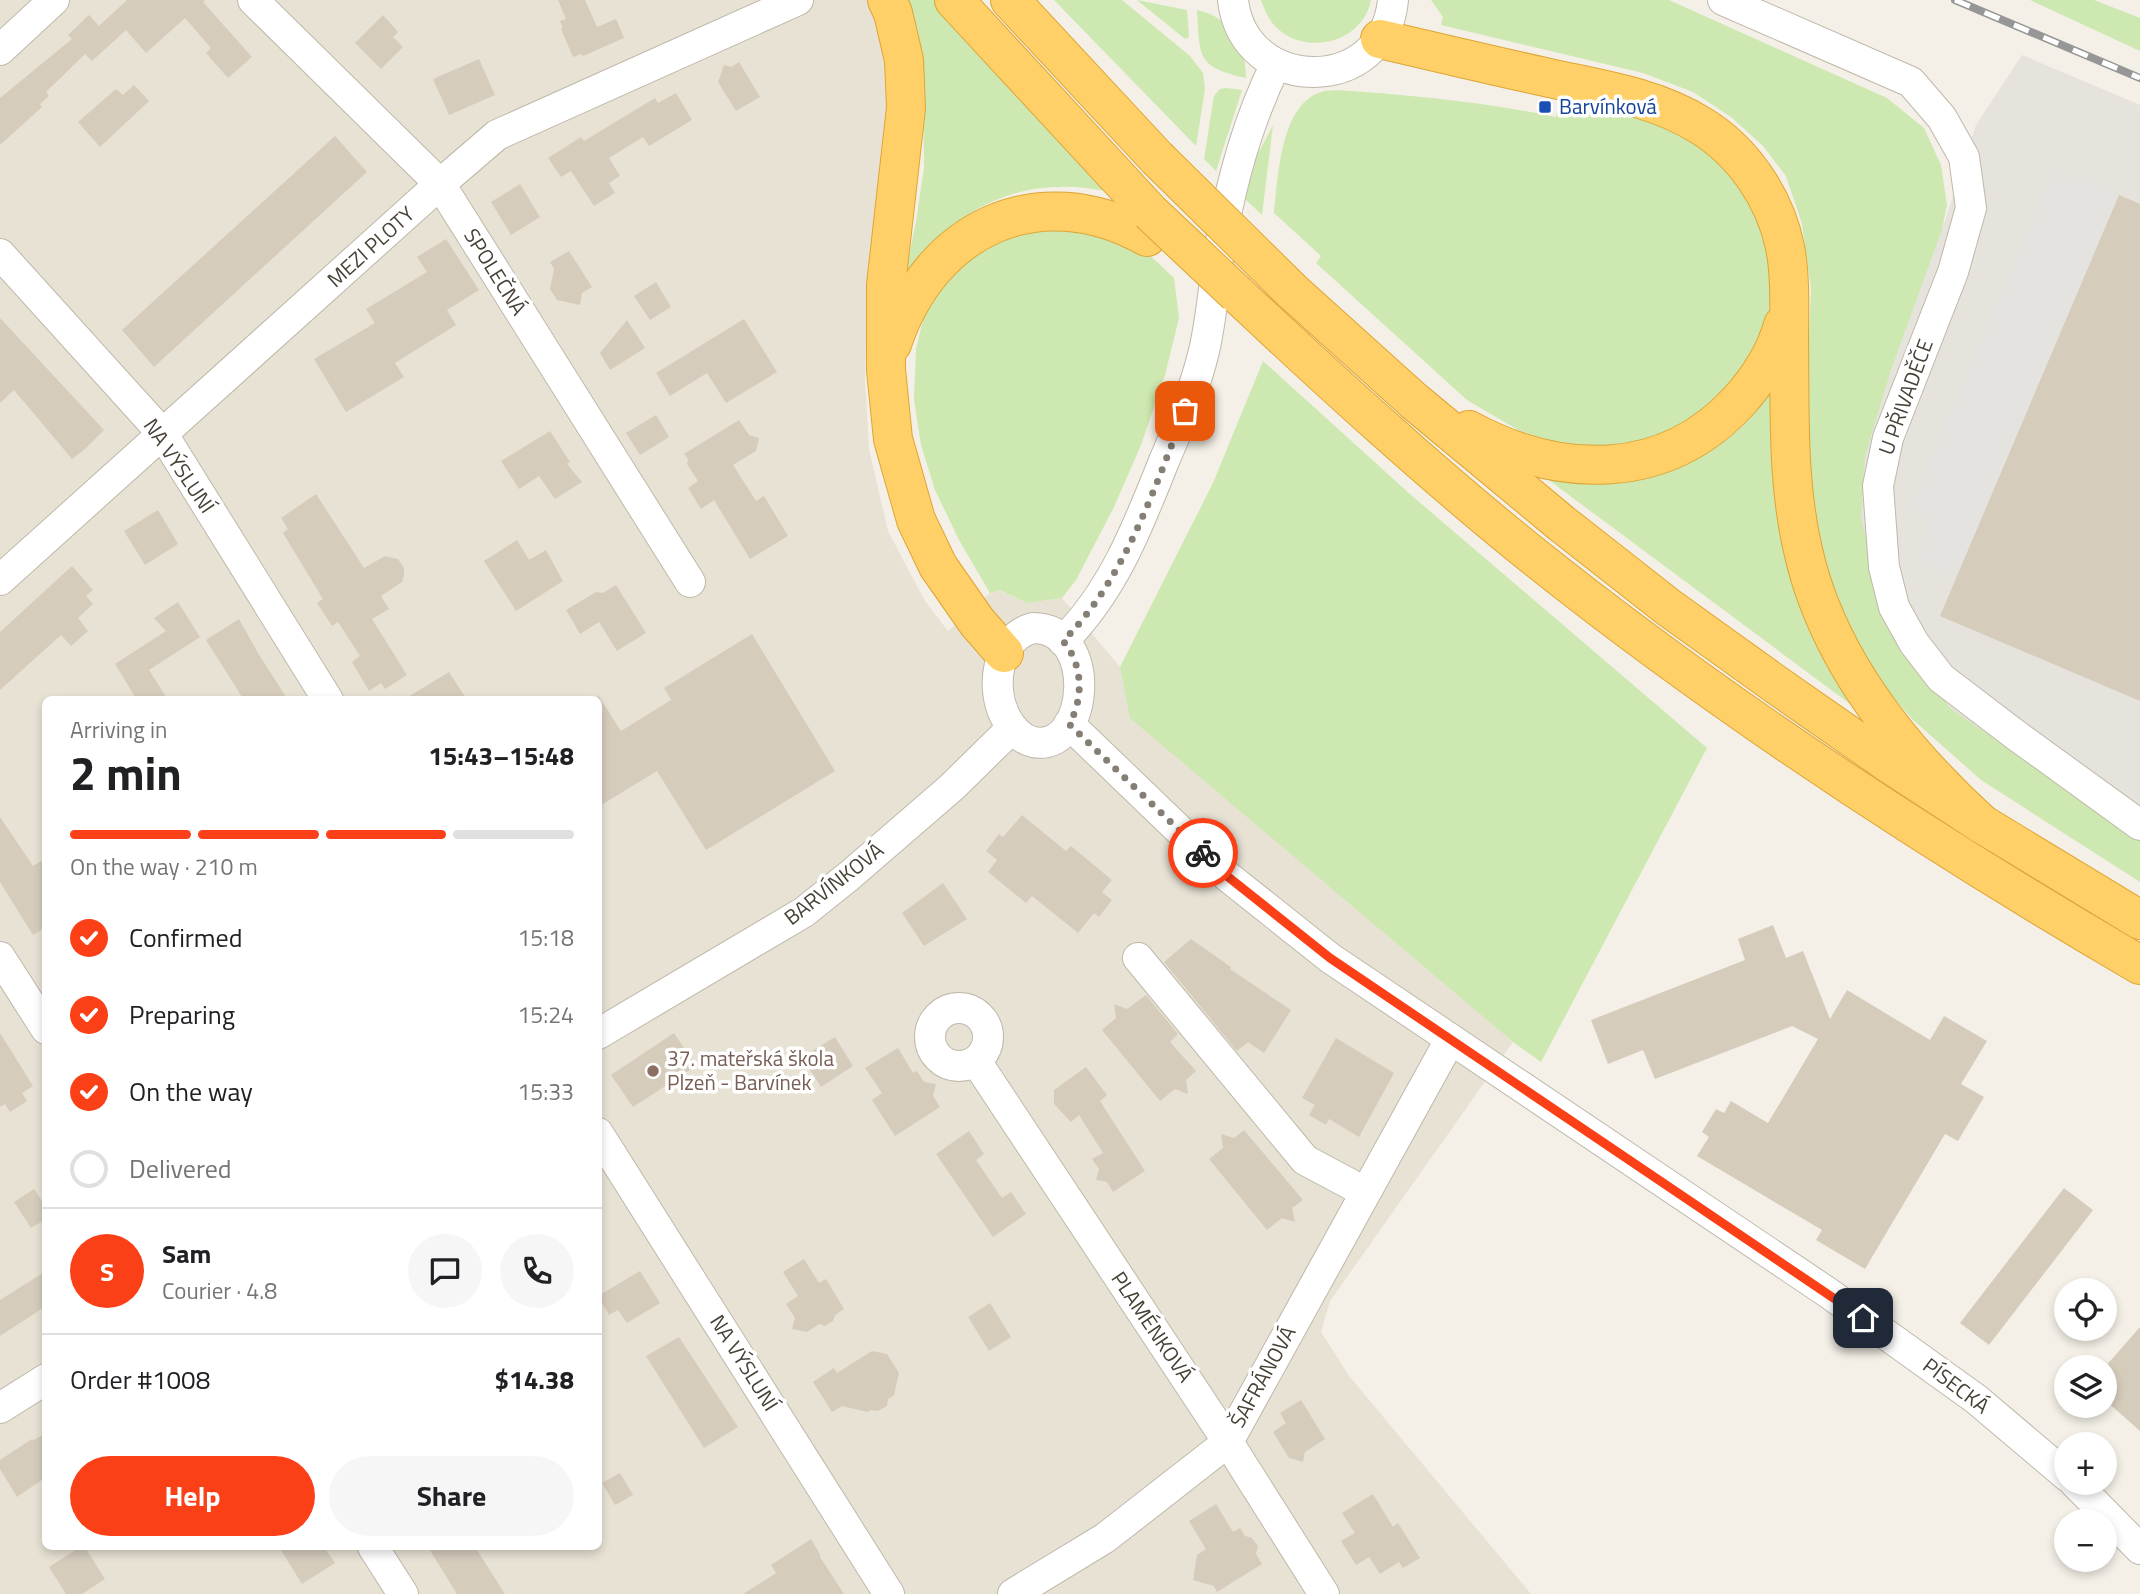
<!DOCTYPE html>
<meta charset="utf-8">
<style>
:root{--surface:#fff;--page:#f6f6f6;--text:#202124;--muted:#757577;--line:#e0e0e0;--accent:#fb3f17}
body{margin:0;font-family:"Titillium Web",sans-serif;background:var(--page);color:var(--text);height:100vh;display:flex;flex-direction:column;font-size:26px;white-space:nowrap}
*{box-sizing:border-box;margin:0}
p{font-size:23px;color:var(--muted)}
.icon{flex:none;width:38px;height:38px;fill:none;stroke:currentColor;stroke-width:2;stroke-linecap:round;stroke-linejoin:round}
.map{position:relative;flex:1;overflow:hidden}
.drawer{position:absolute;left:42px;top:696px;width:560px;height:854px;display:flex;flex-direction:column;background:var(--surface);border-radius:10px;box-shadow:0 4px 10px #0003}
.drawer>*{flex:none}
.controls{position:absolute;left:2054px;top:1278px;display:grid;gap:14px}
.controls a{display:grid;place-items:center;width:63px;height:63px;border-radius:50%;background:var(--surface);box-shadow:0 4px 10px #0003;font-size:35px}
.pin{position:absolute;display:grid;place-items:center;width:60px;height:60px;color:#fff;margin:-30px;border-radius:14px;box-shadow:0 4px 10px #0006}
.courier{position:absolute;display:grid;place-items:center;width:70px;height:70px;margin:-35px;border:5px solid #fb3f17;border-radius:50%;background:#fff;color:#222;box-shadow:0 2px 9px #0007}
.head em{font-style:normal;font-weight:700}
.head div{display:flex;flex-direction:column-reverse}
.head{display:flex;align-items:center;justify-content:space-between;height:119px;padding:0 28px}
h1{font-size:46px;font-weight:700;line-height:52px}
.bar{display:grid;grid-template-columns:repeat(4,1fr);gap:10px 7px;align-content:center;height:84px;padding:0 28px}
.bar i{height:9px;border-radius:5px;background:var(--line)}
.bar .active{background:var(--accent)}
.bar p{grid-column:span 4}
.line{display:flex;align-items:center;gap:18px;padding:0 28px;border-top:2px solid var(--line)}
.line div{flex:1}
.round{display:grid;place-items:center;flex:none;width:74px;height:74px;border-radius:37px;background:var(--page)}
ol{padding:0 28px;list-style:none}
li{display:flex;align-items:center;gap:21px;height:77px}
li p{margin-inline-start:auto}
li .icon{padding:7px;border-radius:50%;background:var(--accent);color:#fff;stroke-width:4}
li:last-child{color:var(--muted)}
li i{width:38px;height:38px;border:4px solid var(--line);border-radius:50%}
.action{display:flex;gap:14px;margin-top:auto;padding:14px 28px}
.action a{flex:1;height:80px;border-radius:42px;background:var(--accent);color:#fff;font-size:28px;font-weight:700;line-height:80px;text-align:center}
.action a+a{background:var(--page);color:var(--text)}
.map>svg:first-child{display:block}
</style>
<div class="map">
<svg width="2140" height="1594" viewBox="0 0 2140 1594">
<rect width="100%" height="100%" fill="#f4f0e7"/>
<path fill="#e8e2d5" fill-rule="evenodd" d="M0,0H869L879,35L886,71L889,116L866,342L865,378L869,449L888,531L925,601L948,631L990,593L998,590L1027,603L1062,598L1120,667L1131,718L1513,1042L1330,1301L1321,1332L1350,1377L1531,1594H0ZM46,700H598V1547H46Z"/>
<polygon fill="#e6e2dc" points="2022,55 2140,105 2140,872 1908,694 1848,487 1942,230 1976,125"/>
<g fill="#cde8b0">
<path d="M906,0H936L1111,192C1023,174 962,204 906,272L916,221L924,168L923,86Z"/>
<polygon points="1054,0 1122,0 1190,56 1203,73 1205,89 1196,146"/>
<polygon points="1137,0 1187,10 1189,37 1185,39"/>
<path d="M1261,0H1371C1363,42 1308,56 1278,29C1269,21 1265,11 1261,0Z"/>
<polygon points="1431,0 1669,0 1887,98 1924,128 1941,165 1947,205 1942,230 1891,370 1865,456 1861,518 1882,604 1920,670 1950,708 2140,840 2140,882 1981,780 1911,718 1872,672 1848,633 1815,543 1804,453 1811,289 1802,224 1786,176 1763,146 1731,117 1693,92 1643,73 1441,25 1443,17"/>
<polygon points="2030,0 2094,0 2140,18 2140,51"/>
<path d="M1197,10C1232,18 1246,44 1246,78C1196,67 1200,57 1197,10Z"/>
<polygon points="1226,88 1242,90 1216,171 1204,159 1214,96 1220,89"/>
<path d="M1337,90C1411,95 1484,102 1556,117L1559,103H1602L1657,118L1712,148L1764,224L1774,281L1767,320L1751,367L1724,401L1631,450L1573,449L1518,430L1467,400L1316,263L1321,256L1274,213C1278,178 1280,105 1321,92C1325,90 1332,91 1337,90Z"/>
<polygon points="1273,125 1262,215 1243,197 1252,165"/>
<polygon points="1032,224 1137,243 1174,278 1179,318 1165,375 1141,445 1114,507 1076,580 1062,598 1027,603 999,590 990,593 959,540 935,490 921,445 914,400 916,349 927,303 957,263"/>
<polygon points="1263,361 1411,495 1707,748 1541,1062 1513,1042 1130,718 1120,667 1213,483"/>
<path d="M1776,381V466L1869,718L1542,475C1566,477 1593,483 1618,482C1658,481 1705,457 1736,432C1752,419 1765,398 1776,381Z"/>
</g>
<polygon fill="#e5e3df" points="2055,167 2119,195 1955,580 1914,563 1934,517 1910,507"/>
<g fill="#d5ccbc">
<polygon points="127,0 205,0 203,2 252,57 228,78 206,53 211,48 185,18 146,53 126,30 92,61 85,54 46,92 49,96 40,104 42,107 0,145 0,98 72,39 68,35 89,15 99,26"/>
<polygon points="558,0 585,0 597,27 616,19 624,38 583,56 581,54 573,57 561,29 563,28 560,21 566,19"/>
<polygon points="383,15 398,32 393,37 403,47 381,69 355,43"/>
<polygon points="479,59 495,95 449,115 433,79"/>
<polygon points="739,62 760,97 736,111 718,82 724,65 732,67"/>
<polygon points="134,85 149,101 100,147 78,122 116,89 123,95"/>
<polygon points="676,93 692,120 649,146 643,137 609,158 620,176 609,183 615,193 594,206 571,171 561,177 548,158 581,137 584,141 655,98 658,103"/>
<polygon points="335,136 367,172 154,367 122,330"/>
<polygon points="520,184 540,217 511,235 491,202"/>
<polygon points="2119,195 2140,204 2140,701 1940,616"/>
<polygon points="446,239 479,290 447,310 456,325 395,363 404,377 346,412 314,359 375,323 366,309 427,272 417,257"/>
<polygon points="569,251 592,287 582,293 580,305 557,300 550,289 554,269 550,262"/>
<polygon points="656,282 671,307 650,320 634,296"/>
<polygon points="0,318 104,430 85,449 72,459 14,390 0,403"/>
<polygon points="744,319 777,372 726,403 707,373 670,396 656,373"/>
<polygon points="627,320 645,348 610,370 600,353"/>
<polygon points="656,415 669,437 640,455 626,433"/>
<polygon points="739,420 749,435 759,438 756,451 733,465 756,501 764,496 788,536 750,559 714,500 701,509 688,488 698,481 687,464 688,459 684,454"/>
<polygon points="550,431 570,462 567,464 582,482 555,499 539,476 519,489 501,461"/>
<polygon points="316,494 364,568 385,556 398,559 404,568 404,576 402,582 381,596 389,609 372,619 407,675 385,689 381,683 369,691 352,662 360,656 338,622 332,626 317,603 323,599 283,533 288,529 281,518"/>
<polygon points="158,510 178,544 145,565 124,531"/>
<polygon points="517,540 529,560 546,550 563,581 516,611 484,561"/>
<polygon points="72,566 93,590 86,596 93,604 78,618 88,631 71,646 61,635 0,690 0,632"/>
<polygon points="616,585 646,633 617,651 599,622 580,634 566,610 596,592 603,593"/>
<polygon points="178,602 200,637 149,670 168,700 137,700 115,664 166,631 154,618"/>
<polygon points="239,619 258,653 288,700 244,700 206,640"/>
<polygon points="752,634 835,771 706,850 657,771 598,807 598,695 621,731 671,700 664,688"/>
<polygon points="449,672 467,700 403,700"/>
<polygon points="1022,815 1066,851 1071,846 1112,880 1102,892 1112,900 1099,917 1094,913 1078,933 1032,896 1026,903 988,872 997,860 986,851 999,834 1003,837"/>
<polygon points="0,817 33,866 46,858 46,927 33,935 0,882"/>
<polygon points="943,883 967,919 924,946 902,913"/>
<polygon points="1773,925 1786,958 1803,951 1830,1019 1847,990 1930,1040 1944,1016 1987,1041 1961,1084 1984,1097 1958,1141 1945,1134 1865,1269 1816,1240 1822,1230 1697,1156 1709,1137 1702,1132 1716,1109 1724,1113 1731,1101 1768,1123 1818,1039 1792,1026 1655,1079 1643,1050 1608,1064 1591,1020 1745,960 1738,939"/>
<polygon points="1191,939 1231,967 1230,969 1291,1010 1264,1053 1248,1042 1237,1051 1164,962"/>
<polygon points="1146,995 1178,1034 1170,1042 1196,1071 1186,1080 1188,1094 1175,1089 1160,1101 1102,1030 1116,1018 1114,1004 1127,1009"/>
<polygon points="0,1033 33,1086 22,1093 27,1101 10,1112 5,1104 0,1107"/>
<polygon points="674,1033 696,1066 633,1107 611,1075"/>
<polygon points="835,1037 853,1066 821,1087 802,1057"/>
<polygon points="1336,1038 1394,1073 1359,1137 1329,1119 1326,1125 1309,1115 1315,1105 1302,1098"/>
<polygon points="898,1048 913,1073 917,1071 924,1082 936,1084 933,1096 940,1107 895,1136 872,1100 882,1093 865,1068"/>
<polygon points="1086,1067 1107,1095 1100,1101 1145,1171 1113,1192 1107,1182 1096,1180 1099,1169 1092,1159 1103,1153 1079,1115 1071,1122 1054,1104 1054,1090"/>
<polygon points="1244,1130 1303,1200 1292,1208 1295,1222 1282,1218 1267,1230 1209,1159 1223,1148 1221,1134 1234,1138"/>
<polygon points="969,1131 984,1154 976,1160 1002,1198 1011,1192 1026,1214 993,1237 936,1154"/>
<polygon points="2064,1188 2093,1210 1989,1345 1960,1323"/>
<polygon points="34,1189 46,1207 46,1219 31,1228 14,1202"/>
<polygon points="804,1259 819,1283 826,1279 844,1309 835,1315 833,1321 825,1326 819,1324 807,1332 792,1329 795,1318 786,1304 798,1296 783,1272"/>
<polygon points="46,1271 46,1306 0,1336 0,1300"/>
<polygon points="640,1271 660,1303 627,1323 618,1310 609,1315 598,1296"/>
<polygon points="990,1303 1011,1337 989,1351 968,1317"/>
<polygon points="2140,1327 2140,1431 2105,1400 2105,1367"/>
<polygon points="679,1337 738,1427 704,1448 646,1356"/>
<polygon points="872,1351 887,1354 899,1373 894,1395 888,1399 887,1406 878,1411 871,1410 867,1412 842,1406 832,1412 813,1382 834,1368 837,1373"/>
<polygon points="1301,1400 1325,1439 1305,1452 1303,1462 1289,1458 1273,1432 1286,1423 1280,1413"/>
<polygon points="46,1433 46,1477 17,1497 0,1469 0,1460 32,1439 34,1440"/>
<polygon points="620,1473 633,1495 615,1505 602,1483"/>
<polygon points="1373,1494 1393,1527 1398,1523 1420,1558 1403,1568 1399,1562 1380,1574 1369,1557 1356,1565 1341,1541 1355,1533 1342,1513"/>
<polygon points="1216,1504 1233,1532 1240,1528 1245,1536 1252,1538 1258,1546 1256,1554 1262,1564 1217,1592 1214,1586 1193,1580 1197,1555 1206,1549 1189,1521"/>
<polygon points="811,1539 820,1554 820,1557 844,1594 743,1594 776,1573 771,1565"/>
<polygon points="80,1547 85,1547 105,1579 82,1594 66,1594 49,1567"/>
<polygon points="279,1547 324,1547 335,1563 302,1584"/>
<polygon points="428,1547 475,1547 505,1594 457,1594"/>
</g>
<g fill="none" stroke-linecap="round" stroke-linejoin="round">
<g stroke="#bfb8aa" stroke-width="32">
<g id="minor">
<polyline points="253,0 440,184 690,582"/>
<path d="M1233,0C1244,96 1384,96 1393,0"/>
<polyline points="1723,0 1911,82 1942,118 1964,157 1971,208 1953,272 1888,438 1878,486 1884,567 1894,607 1914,643 1941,678 2017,736 2140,825"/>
<polyline points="0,50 54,0"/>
<polyline points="0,254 162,433 328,700"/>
<polyline points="0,580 440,184 497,135 798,0"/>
<path d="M1033,628C1100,628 1089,754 1033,742C1021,739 1012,729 1006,718C990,689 996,638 1033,628Z"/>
<path d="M1063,641C1114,590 1138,526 1164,461C1179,426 1195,389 1204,351C1212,317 1214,281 1220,246C1231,182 1247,122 1276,64"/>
<polyline points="1069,724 1227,876 1330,958 1827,1292 1976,1399 2067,1476"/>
<polyline points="0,957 46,1029"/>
<polyline points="1138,958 1305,1160 1365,1192"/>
<circle cx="959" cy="1037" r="29"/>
<polyline points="598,1034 804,912 849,876 952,787 1012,728"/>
<polyline points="976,1061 1228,1442 1324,1594"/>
<polyline points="598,1133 889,1594"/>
<polyline points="0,1408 46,1379"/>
<polyline points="2074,1482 2140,1549"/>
<polyline points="373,1547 403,1594"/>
<polyline points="1013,1594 1105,1538 1228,1442 1450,1040"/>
</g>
</g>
<g stroke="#dea536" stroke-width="40">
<g id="highway">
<polyline points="887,0 893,13 904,60 906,108 886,285 886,370 893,439 916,520 938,566 977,622 1004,653"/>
<polyline points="954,0 1150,212"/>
<polyline points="1010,0 1157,158"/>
<path d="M1380,39C1435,52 1490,65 1545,77C1598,89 1653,96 1700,125C1743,151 1775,198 1785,247C1791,278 1789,311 1789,342C1790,412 1787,482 1803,550C1827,659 1902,751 1982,824"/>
<polyline points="1292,291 1414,401 1561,523 1668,607 1778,686 1887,762 1982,824 2140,920"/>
<path d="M1237,294C1331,382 1426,469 1526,550C1719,705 1926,840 2140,965"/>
<path d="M892,344C930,229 1037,176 1147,237"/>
<path d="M1469,430C1560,479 1664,482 1738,402C1758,380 1775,354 1783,325"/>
</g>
</g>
<use href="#minor" stroke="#fff" stroke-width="30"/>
<use href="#highway" stroke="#fed067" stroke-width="38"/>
<g stroke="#969696" stroke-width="8">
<polyline id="rail" points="1955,0 2140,78"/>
</g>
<use href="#rail" stroke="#fff" stroke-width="5" stroke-dasharray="16" stroke-linecap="butt"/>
<g stroke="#dea536" stroke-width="40" stroke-linecap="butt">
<g id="highway-bridge">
<polyline points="1157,158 1292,291"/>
<polyline points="1150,212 1237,294"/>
</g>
</g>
<use href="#highway-bridge" stroke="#fed067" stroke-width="38"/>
</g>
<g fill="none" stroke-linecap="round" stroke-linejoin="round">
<path stroke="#847e74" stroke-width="7" stroke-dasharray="0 12.6" d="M1185,411C1153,491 1125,579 1063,641C1083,664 1084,699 1069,724L1203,853"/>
<polyline stroke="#fb3f17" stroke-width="9" points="1203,853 1227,876 1330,958 1863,1318"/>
</g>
<rect fill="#1a4fb4" stroke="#fff" stroke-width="2.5" x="1538" y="100" width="14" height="14" rx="3.5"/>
<circle fill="#8d6e63" stroke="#fff" stroke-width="2.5" cx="653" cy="1071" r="7"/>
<g text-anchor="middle" stroke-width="7" stroke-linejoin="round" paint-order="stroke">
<g font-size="21" fill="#164399" stroke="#fff" text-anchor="start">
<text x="1559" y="114">Barvínková</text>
</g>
<g font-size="21" fill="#474136" stroke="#fff">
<text transform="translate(371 247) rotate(-42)" y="7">MEZI PLOTY</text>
<text transform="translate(495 272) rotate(58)" y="7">SPOLEČNÁ</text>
<text transform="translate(1906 397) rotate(-70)" y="7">U PŘIVADĚČE</text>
<text transform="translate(179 466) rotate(56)" y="7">NA VÝSLUNÍ</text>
<text transform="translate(834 884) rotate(-38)" y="7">BARVÍNKOVÁ</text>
<text transform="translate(1152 1327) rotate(56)" y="7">PLAMÉNKOVÁ</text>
<text transform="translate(744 1363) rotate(58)" y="7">NA VÝSLUNÍ</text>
<text transform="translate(1263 1377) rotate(-61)" y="7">ŠAFRÁNOVÁ</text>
<text transform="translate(1956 1386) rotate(37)" y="7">PÍSECKÁ</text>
</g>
<g font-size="21" fill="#785e54" stroke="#fff" text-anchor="start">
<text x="667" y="1066">37. mateřská škola<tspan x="667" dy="24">Plzeň - Barvínek</tspan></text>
</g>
</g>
</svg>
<div class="controls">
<a><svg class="icon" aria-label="locate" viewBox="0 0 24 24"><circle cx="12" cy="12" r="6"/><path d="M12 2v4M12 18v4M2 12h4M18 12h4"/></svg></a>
<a><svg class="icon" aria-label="layers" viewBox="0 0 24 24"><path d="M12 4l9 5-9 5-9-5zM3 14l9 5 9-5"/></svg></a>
<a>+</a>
<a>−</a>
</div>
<div class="pin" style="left:1185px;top:411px;background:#ea580c"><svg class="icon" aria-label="bag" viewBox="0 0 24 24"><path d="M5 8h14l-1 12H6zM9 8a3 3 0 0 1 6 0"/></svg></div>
<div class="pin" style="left:1863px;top:1318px;background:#1f2937"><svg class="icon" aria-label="home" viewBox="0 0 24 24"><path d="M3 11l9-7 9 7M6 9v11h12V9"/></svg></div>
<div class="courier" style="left:1203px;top:853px"><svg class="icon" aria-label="bike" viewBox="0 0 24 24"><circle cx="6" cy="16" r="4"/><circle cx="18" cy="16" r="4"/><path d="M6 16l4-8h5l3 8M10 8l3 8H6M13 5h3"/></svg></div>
<section class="drawer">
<div class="head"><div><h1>2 min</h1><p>Arriving in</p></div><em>15:43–15:48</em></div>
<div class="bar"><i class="active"></i><i class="active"></i><i class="active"></i><i></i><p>On the way · 210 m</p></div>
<ol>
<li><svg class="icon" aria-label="check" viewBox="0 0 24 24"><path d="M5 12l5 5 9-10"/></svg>Confirmed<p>15:18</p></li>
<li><svg class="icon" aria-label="check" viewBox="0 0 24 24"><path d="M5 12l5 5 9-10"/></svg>Preparing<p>15:24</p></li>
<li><svg class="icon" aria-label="check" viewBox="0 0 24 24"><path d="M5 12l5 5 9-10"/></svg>On the way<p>15:33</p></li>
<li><i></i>Delivered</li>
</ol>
<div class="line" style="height:126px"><b class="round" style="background:var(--accent);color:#fff">S</b><div><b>Sam</b><p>Courier · 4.8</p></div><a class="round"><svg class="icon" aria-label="chat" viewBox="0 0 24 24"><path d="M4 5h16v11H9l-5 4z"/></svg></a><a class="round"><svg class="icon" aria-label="phone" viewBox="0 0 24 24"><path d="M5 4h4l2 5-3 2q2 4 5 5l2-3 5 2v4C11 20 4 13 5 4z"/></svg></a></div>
<div class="line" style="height:91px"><div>Order #1008</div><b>$14.38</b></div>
<div class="action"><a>Help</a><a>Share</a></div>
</section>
</div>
